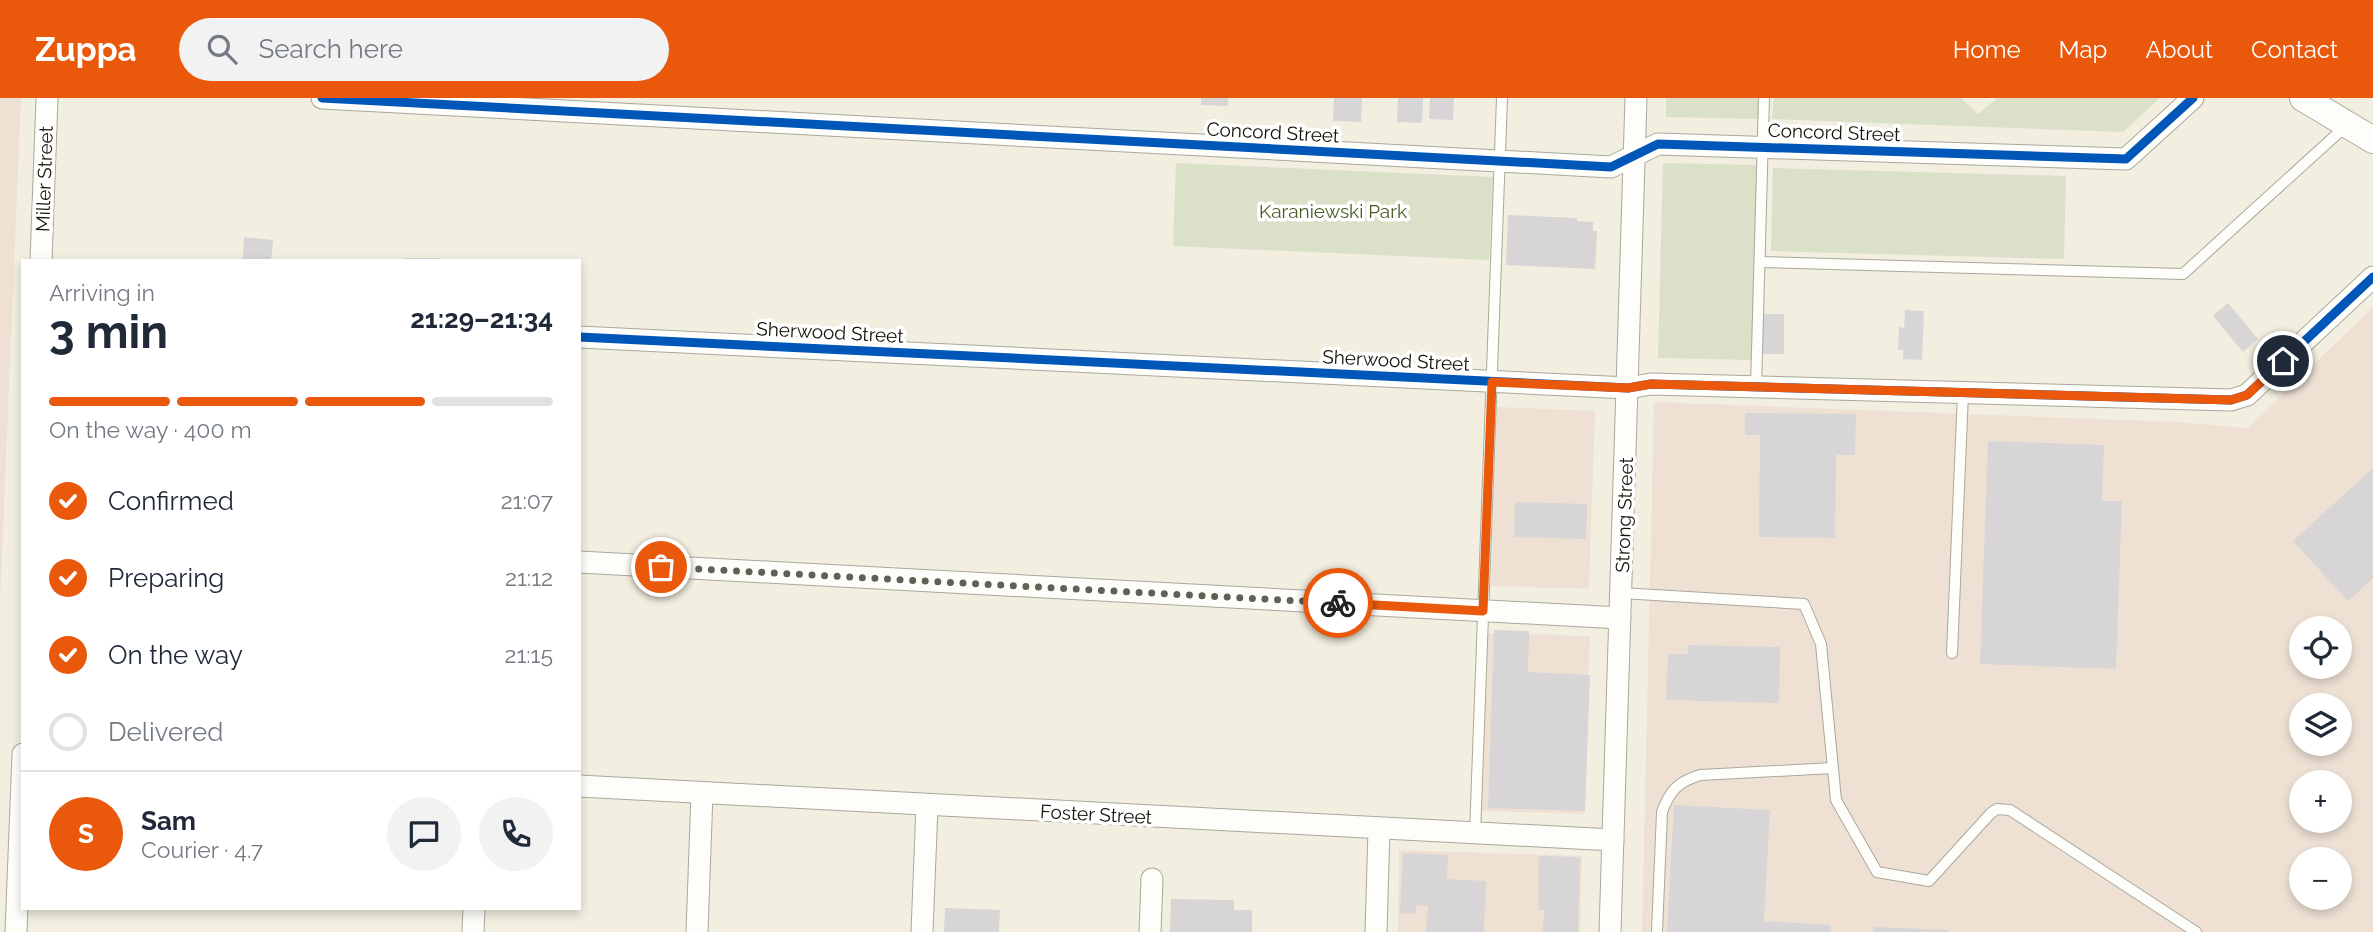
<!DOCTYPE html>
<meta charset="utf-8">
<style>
:root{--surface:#fff;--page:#f2f2f3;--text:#1f2937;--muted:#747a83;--line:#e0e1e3;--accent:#ea580c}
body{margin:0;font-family:Raleway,sans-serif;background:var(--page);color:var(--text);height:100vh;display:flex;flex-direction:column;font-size:26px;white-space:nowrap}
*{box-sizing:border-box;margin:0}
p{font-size:23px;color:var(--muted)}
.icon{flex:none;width:38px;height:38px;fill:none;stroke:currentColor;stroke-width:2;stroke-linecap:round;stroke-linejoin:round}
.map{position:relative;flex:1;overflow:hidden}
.drawer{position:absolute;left:21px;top:161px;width:560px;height:651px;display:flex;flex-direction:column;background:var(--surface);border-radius:0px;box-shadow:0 4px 10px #0003}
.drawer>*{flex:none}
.tools{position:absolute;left:2289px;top:518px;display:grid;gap:14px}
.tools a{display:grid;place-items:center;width:63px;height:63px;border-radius:50%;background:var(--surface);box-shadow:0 4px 10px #0003;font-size:35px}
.pin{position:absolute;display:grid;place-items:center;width:60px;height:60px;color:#fff;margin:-30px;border:4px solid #fff;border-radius:50%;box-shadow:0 2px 7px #0007}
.courier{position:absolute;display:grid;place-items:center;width:70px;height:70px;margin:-35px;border:5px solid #ea580c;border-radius:50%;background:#fff;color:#222;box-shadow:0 2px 9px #0007}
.head em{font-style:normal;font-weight:700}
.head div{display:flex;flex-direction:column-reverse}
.head{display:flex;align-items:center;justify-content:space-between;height:119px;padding:0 28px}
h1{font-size:46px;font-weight:700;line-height:52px}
.bar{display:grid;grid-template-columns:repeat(4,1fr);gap:10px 7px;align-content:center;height:84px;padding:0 28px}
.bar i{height:9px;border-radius:5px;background:var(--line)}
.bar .on{background:var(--accent)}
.bar p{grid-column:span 4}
.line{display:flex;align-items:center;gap:18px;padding:0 28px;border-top:2px solid var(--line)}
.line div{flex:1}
.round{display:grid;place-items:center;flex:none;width:74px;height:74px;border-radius:37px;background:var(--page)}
ol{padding:0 28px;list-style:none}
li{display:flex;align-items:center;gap:21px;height:77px}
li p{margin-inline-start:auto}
li .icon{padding:7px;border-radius:50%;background:var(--accent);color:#fff;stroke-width:4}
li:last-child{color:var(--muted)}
li i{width:38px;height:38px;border:4px solid var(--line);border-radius:50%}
header{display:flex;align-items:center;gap:42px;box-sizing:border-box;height:98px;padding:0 35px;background:var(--accent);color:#fff}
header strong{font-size:33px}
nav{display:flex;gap:38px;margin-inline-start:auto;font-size:24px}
.search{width:490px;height:63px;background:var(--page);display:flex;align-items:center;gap:18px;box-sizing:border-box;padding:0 24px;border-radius:38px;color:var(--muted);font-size:26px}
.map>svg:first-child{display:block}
</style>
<header>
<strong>Zuppa</strong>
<div class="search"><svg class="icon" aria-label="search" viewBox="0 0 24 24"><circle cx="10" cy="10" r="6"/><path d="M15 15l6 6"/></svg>Search here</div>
<nav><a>Home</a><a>Map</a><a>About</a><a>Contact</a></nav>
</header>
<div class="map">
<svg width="2373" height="834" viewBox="0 0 2373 834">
<rect width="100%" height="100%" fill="#f2efe0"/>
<g fill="#eee1d4" fill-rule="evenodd">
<polygon points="0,0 21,0 0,507"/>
<path d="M2373,209V834H1642L1654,304L2178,324L2248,330ZM2301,530H2340V569H2301ZM2301,607H2340V646H2301ZM2301,684H2340V723H2301ZM2301,761H2340V800H2301Z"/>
<polygon points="1497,309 1595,313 1589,491 1491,488"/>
<polygon points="1488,535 1590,538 1583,716 1481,713"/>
<polygon points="1399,752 1582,758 1580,834 1398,834"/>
</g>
<g fill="#dbe0c8">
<polygon points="1666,0 1758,0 1758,21 1666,19"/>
<polygon points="1774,0 1961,0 1978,16 1997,0 2160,0 2123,34 1772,21"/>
<polygon points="1176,65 1493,79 1489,162 1173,148"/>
<polygon points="1663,65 1757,67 1752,262 1658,260"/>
<polygon points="1773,70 2066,78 2064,161 1771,153"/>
</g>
<g fill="#d8d5d6">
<polygon points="1201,0 1228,0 1228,8 1201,7"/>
<polygon points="1334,0 1362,0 1361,24 1333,23"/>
<polygon points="1398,0 1423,0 1422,25 1397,24"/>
<polygon points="1430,0 1454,0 1453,22 1429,21"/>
<polygon points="1508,117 1577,120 1577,123 1593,124 1593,133 1597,133 1595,171 1506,167"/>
<polygon points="244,139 273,142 271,163 243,163"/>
<polygon points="406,160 439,160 439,163 405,163"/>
<polygon points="2228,205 2258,241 2243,254 2213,218"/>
<polygon points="1905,212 1924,213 1922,262 1903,261 1903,252 1898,252 1899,229 1904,230"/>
<rect x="1761" y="216" width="23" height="40"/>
<polygon points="1745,315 1856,316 1855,357 1836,357 1835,440 1759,439 1760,337 1745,337"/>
<polygon points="1988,343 2104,347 2102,403 2122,403 2116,571 1980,566"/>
<polygon points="2373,370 2373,480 2348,503 2293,443"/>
<polygon points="1515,404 1587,406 1586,441 1514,439"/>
<polygon points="1494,532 1529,533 1528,574 1590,577 1585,713 1488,710"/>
<polygon points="1688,547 1780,549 1779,605 1666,602 1668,556 1688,556"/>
<polygon points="1674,707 1770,712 1764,823 1831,827 1831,834 1667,834"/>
<polygon points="1403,755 1448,757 1447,781 1486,783 1484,834 1426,834 1428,808 1416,807 1416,816 1400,815"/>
<polygon points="1539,758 1580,759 1578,834 1543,834 1544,812 1538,812"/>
<polygon points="1171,801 1234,802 1234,812 1252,812 1252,834 1170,834"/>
<polygon points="945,810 1000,812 999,834 944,834"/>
<polygon points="1873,829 1949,832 1949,834 1873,834"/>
</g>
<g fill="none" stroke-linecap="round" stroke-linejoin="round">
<g stroke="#aaa89c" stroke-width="12">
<g id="service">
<polyline points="1760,164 2183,176 2347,27"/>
<polyline points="1756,289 1764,0"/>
<polyline points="1621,495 1804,506 1821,546 1836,702 1877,774 1929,783 1991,715 1997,711 2010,712 2196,834"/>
<polyline points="1952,555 1963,295"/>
<polyline points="1475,736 1502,0"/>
<path d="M1657,834L1662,714C1670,692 1678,684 1700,677L1833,670"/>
</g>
</g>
<g stroke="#aaa89c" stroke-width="23">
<g id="minor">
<polyline points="322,0 1611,69 1658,46 2126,61 2193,0"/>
<polyline points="41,163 47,0"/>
<polyline points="579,239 1628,290 1651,286 2231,302 2247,297 2373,179"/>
<polyline points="579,464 1620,520"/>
<polyline points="579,688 1613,742"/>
<polyline points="16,834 23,656"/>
<polyline points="473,834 474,810"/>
<polyline points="697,834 702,695"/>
<polyline points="922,834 927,708"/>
<polyline points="1150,834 1152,781"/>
<polyline points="1376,834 1379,731"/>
<polyline points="1610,834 1636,0"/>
</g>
</g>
<g stroke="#aaa89c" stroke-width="28">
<polyline id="tertiary" points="2303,0 2373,42"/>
</g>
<use href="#service" stroke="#fdfdfa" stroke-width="10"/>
<use href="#minor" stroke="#fdfdfa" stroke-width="21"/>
<use href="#tertiary" stroke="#fdfdfa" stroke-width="26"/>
<g stroke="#fff" stroke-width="13">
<g id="cycleway">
<polyline points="322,0 1611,69 1658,46 2126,61 2193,0"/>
<polyline points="579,239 1628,290 1651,286 2231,302 2247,297 2373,179"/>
</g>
</g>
<use href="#cycleway" stroke="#0057b8" stroke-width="9"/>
</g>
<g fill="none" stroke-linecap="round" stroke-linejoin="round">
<polyline stroke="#625f54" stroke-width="7" stroke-dasharray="0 12.6" points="661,469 1338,505"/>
<polyline stroke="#ea580c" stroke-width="9" points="1338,505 1483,513 1492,284 1628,290 1651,286 2231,302 2247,297 2283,263"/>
</g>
<g text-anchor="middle" stroke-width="7" stroke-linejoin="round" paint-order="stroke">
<g font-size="19" fill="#141208" stroke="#fff">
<text transform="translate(1273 34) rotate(3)" y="7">Concord Street</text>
<text transform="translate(1834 34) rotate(2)" y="7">Concord Street</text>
<text transform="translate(44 81) rotate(-88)" y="7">Miller Street</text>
<text transform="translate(830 234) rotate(3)" y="7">Sherwood Street</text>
<text transform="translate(1396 262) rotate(3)" y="7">Sherwood Street</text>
<text transform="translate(1624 417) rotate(-88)" y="7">Strong Street</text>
<text transform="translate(1096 716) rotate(3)" y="7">Foster Street</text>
</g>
<g font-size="19" fill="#4a5c25" stroke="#fff">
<text x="1333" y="120">Karaniewski Park</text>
</g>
</g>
</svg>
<div class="tools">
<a><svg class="icon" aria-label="locate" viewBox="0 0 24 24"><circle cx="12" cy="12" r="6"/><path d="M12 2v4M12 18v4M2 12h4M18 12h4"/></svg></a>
<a><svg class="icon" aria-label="layers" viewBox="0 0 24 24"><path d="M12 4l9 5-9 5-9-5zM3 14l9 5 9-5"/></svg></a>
<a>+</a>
<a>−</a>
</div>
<div class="pin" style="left:661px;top:469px;background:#ea580c"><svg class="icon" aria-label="bag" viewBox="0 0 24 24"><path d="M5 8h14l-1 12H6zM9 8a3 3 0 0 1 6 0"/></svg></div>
<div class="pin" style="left:2283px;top:263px;background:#1f2937"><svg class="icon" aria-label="home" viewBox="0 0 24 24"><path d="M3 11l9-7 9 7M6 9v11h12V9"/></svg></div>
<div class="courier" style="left:1338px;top:505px"><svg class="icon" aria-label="bike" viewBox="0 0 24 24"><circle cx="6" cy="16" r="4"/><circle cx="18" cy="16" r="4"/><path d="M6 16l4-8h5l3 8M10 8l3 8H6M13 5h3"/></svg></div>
<section class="drawer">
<div class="head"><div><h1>3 min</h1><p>Arriving in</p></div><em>21:29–21:34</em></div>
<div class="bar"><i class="on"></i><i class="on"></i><i class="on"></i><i></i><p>On the way · 400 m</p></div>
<ol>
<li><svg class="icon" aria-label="check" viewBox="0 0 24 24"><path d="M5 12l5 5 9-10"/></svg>Confirmed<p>21:07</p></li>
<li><svg class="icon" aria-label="check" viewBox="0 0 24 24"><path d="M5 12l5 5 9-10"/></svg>Preparing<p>21:12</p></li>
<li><svg class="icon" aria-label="check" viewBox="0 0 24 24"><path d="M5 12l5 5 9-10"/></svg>On the way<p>21:15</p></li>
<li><i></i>Delivered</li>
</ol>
<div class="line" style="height:126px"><b class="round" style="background:var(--accent);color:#fff">S</b><div><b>Sam</b><p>Courier · 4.7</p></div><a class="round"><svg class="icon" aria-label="chat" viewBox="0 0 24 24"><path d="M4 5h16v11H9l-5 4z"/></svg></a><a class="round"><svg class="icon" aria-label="phone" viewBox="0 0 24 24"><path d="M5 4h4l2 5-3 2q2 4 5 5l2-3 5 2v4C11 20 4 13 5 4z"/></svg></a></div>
</section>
</div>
